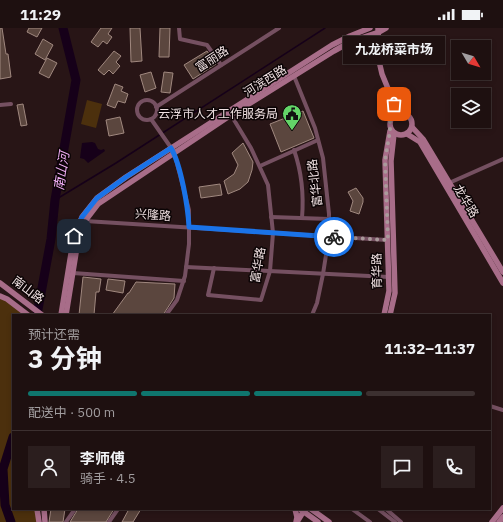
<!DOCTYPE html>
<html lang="zh">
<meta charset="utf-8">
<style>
:root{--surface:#1e1010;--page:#2b1e1e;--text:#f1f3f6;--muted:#a19d9f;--line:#3c3030;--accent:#0f766e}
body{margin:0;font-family:"IBM Plex Sans","Noto Sans SC",sans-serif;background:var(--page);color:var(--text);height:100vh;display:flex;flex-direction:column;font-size:15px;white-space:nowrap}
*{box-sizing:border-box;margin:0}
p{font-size:13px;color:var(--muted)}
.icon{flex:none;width:22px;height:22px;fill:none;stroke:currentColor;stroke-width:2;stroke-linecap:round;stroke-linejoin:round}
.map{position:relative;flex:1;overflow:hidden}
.sheet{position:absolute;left:12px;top:286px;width:479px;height:196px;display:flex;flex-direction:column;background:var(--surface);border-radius:0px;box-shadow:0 2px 6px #0003,0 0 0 1px var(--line)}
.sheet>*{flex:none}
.needle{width:26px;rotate:128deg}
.controls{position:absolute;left:451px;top:12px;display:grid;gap:8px}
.controls a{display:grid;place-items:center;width:40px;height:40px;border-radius:0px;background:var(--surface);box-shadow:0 2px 6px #0003,0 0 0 1px var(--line);font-size:20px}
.pin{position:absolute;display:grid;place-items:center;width:34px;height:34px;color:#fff;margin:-17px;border-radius:8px;box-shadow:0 2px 6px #0006}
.courier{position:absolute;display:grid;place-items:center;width:40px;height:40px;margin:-20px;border:3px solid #1a73e8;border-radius:50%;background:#fff;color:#222;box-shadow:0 1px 5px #0007}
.bubble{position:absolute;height:28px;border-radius:0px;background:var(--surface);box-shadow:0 2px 6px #0003,0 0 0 1px var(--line);font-size:13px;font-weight:700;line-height:28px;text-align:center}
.headline em{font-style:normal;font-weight:700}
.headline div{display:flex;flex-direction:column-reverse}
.headline{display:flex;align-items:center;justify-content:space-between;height:68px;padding:0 16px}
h1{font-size:26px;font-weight:700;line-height:30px}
.bar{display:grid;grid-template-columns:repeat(4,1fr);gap:6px 4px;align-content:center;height:48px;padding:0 16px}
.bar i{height:5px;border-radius:3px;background:var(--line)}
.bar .active{background:var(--accent)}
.bar p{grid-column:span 4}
.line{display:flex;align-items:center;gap:10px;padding:0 16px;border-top:1px solid var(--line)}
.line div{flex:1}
.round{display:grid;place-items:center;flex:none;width:42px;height:42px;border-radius:0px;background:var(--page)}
.status{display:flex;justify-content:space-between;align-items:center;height:28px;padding:0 20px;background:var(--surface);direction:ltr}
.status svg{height:11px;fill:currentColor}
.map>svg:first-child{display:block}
</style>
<div class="status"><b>11:29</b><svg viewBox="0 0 49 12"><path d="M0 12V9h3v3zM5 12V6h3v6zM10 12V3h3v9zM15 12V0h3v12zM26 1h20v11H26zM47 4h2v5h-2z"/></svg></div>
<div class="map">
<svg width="503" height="494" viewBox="0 0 503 494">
<rect width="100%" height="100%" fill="#281516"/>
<g fill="#4c300d">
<polygon points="87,72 102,76 96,100 81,96"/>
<polygon points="0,268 28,287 13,287 13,481 37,481 39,494 0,494"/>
</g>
<polygon fill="#160019" points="92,114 95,115 98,121 101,122 104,121 105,123 88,135 84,131 80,130 82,115"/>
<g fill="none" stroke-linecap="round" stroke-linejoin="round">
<polyline stroke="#160019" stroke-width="1.5" points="55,172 116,135 325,0"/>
<g stroke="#160019" stroke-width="9">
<polyline points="37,287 51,211 55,172 76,52 63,0"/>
<polyline points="11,494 5,477 3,441 13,409"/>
</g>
</g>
<g fill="#5b463e" stroke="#a0887f">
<polygon points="0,0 2,0 6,26 8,26 11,49 0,51"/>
<polygon points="29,0 42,0 37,9 27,4"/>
<polygon points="101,0 112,0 108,6 112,9 107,16 103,13 98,19 91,14"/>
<polygon points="130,0 140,0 142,33 131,34"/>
<polygon points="160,0 170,0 169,29 159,29"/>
<polygon points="43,11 53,17 45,32 35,26"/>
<polygon points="114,23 121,28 116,34 120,38 113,46 109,42 104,47 98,42"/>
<polygon points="207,23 216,36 193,51 184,37"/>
<polygon points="47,30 57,35 49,50 39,45"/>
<polygon points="151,44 156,60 145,64 140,47"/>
<polygon points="164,44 173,45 170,65 161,64"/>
<polygon points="115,56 123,59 121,63 128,66 125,75 118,73 115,80 107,77"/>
<polygon points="23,76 27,97 21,98 17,77"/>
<polygon points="303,83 314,110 281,124 270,96"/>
<polygon points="120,89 124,105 109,108 106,92"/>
<polygon points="243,115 253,134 252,142 248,154 240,161 228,166 224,153 234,146 238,137 232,125"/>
<polygon points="220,156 222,167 201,170 199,159"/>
<polygon points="356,160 363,170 363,174 359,186 350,183 353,173 348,164"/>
<polygon points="83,249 101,251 99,264 96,264 94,287 79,287"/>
<polygon points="108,251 125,253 123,265 106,262"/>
<polygon points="136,254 175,256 174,270 163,287 112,287 128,265 129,265"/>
<polygon points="51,481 65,481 63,494 49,494"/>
<polygon points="78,481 114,481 106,494 70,494"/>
<polygon points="129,481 141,481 133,494 122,494"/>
</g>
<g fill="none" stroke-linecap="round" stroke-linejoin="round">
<g stroke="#755061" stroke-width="4">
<polyline points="179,0 180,11 207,17 221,37"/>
<polyline points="294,48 315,100 323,130 329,186 329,208 323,246 317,275 312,287"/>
<circle cx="147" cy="82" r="10"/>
<polyline points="0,77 11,76"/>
<polyline points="156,79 279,0"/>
<polyline points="151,91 174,124 189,182 189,216 185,248 177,272 166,287"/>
<path d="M294,122C302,145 304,166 302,190"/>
<polyline points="260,138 318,112"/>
<polyline points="449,155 503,131"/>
<polyline points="271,189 329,191"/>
<polyline points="85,193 387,212"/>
<polyline points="186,239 389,249"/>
<polyline points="214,240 208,267 261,272 270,243 273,205 268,157 251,120 231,87"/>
<polyline points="73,245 184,253"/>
<polyline points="490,378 503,382"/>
<polyline points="352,481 370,494"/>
<polyline points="378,481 395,494"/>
<polyline points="386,481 401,494"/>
<polyline points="66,494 75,481"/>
<polyline points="109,494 118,481"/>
</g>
<g stroke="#a86d89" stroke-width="5.5">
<polyline points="378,0 379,33 382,46 398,85"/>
<circle cx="401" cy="96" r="11"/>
<polyline points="412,99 423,111 503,244"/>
<polyline points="407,106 420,114 503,255"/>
<polyline points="0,255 42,287"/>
<polyline points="0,268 7,271 28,287"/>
<polyline points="61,287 74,207 82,189 97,170 126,149 332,17 350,8 370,0"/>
<polyline points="66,287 77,219 85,193 98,176 231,87 334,23 352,13 379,4 386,0"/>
<polyline points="384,287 389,263 385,132 390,103"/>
<polyline points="390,287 395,265 391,133 394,106"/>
<polyline points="37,481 39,494"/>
<polyline points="44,481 45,494"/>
<polyline points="295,481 297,489 296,494"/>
<polyline points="300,481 318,494"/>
<polyline points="311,481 329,494"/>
<polyline points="297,494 305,481"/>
<polyline points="492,494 503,480"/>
<polyline points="499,494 503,489"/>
</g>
</g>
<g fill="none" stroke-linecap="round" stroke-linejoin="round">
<polyline stroke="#aa9a9b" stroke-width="4" stroke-dasharray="0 7.2" points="334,209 388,212 385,132 390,103 390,92 395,87 398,85 394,76"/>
<path stroke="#1a73e8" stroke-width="5" d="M74,208L82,189L97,170L126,149L171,120C181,137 188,179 189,199L334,209"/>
</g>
<defs>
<g id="civic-pin" transform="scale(1)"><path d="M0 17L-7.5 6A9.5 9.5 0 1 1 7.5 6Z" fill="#63d468" stroke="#0b0405"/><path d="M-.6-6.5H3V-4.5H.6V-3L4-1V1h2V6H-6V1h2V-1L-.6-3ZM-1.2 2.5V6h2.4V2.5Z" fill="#111"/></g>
</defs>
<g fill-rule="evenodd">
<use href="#civic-pin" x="292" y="86"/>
</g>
<g text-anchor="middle" stroke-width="3" stroke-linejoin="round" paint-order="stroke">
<g font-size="12" fill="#f0e1e2" stroke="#0b0405">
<text transform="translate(212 31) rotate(-33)" y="4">富丽路</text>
<text transform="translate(265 53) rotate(-32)" y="4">河滨西路</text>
<text transform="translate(315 155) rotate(-97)" y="4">富华北路</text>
<text transform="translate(466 173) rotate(59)" y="4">龙华路</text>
<text transform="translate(153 187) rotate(4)" y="4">兴隆路</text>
<text transform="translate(258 237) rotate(-80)" y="4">富华路</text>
<text transform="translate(377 243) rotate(-91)" y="4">育华路</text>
<text transform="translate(28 262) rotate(37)" y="4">南山路</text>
</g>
<g font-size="12" fill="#f0e1e2" stroke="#0b0405" text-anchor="end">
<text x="278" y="90">云浮市人才工作服务局</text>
</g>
<g font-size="13" font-style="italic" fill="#f2aef7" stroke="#0b0405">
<text transform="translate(61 143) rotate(-81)" y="5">南山河</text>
</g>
</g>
</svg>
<div class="controls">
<a><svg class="needle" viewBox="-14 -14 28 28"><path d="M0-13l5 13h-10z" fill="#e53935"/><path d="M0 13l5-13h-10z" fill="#a19d9f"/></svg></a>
<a><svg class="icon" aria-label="layers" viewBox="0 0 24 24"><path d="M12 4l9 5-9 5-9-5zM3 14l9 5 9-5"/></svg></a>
</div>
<div class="pin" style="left:394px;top:76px;background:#ea580c"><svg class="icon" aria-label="bag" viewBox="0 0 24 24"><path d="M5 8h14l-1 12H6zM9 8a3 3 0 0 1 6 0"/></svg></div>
<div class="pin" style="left:74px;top:208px;background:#1f2937"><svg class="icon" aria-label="home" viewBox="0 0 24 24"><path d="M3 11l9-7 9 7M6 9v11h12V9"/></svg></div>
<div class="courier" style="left:334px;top:209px"><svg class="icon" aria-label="bike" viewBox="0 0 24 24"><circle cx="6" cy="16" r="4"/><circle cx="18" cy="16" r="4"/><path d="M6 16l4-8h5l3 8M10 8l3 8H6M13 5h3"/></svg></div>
<div class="bubble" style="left:343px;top:8px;width:102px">九龙桥菜市场</div>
<section class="sheet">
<div class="headline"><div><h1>3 分钟</h1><p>预计还需</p></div><em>11:32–11:37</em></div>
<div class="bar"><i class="active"></i><i class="active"></i><i class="active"></i><i></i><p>配送中 · 500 m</p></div>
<div class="line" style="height:72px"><a class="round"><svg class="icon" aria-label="person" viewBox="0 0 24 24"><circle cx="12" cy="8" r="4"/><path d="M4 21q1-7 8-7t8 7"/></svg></a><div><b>李师傅</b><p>骑手 · 4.5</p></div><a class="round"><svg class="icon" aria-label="chat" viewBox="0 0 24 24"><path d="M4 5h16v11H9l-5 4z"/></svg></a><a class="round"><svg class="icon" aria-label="phone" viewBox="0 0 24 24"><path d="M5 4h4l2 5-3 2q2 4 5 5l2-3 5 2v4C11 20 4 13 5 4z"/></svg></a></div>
</section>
</div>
